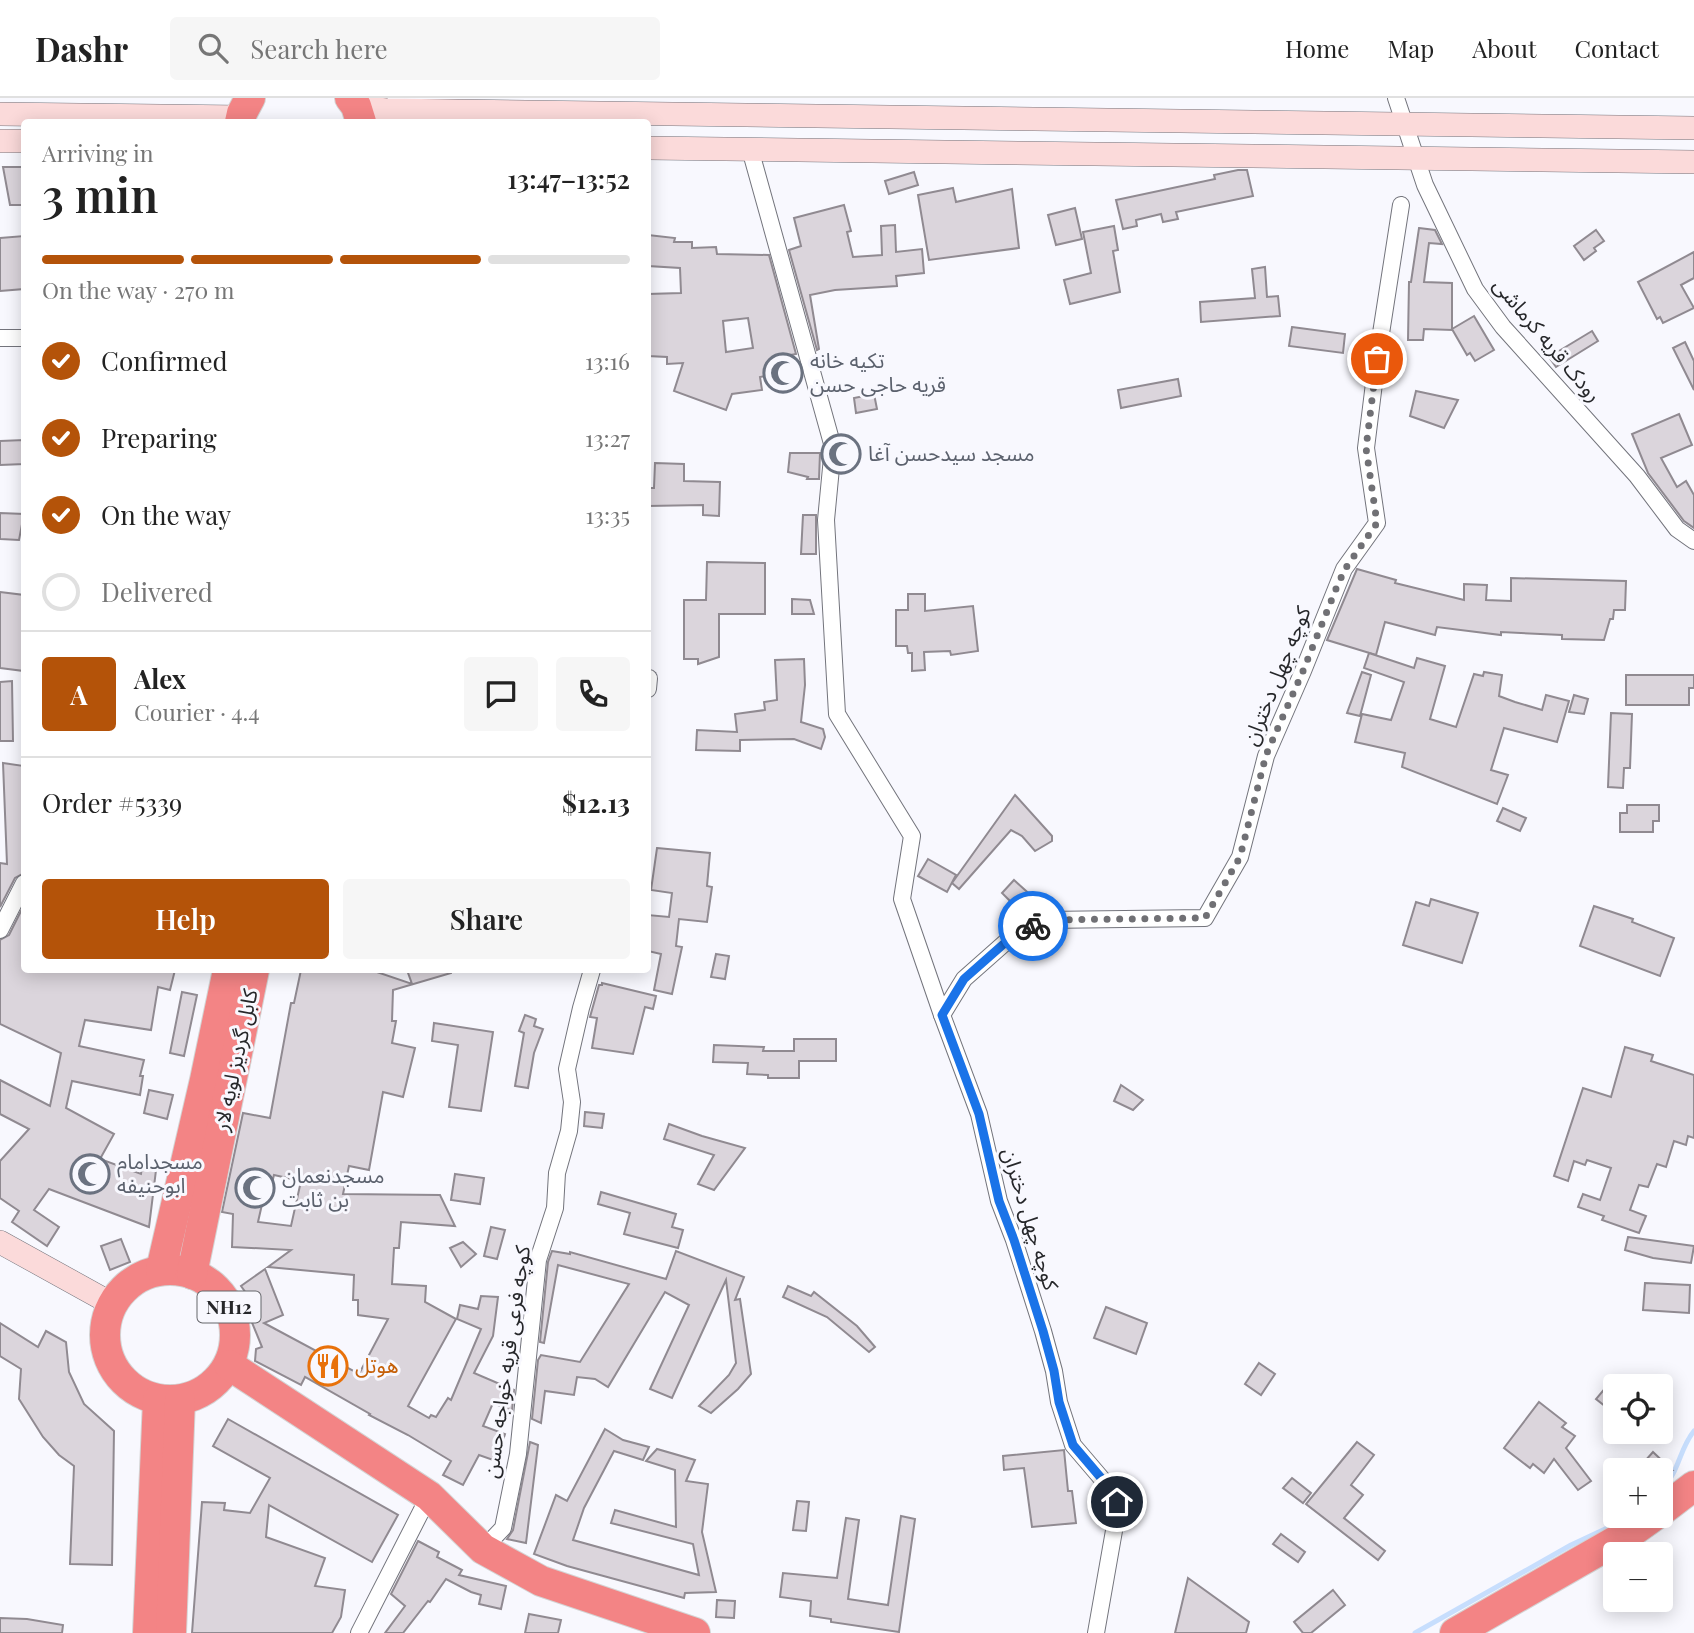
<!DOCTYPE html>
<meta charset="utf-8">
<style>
:root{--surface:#fff;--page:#f6f6f6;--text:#222;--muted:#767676;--line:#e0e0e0;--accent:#b45309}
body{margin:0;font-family:"Playfair Display","Noto Sans Arabic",serif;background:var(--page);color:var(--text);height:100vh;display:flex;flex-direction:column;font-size:26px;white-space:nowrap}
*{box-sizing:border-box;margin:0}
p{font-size:23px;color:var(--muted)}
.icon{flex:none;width:38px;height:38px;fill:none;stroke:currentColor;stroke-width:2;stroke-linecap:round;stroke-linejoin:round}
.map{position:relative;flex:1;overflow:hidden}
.drawer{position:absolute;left:21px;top:21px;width:630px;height:854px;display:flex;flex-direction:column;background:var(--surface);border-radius:7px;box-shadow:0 4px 18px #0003}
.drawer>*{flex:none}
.fabs{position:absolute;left:1603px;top:1276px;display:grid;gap:14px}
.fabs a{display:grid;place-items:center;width:70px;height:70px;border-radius:7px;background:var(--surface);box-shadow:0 4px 18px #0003;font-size:35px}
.pin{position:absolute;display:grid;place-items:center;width:60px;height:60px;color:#fff;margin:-30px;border:4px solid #fff;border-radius:50%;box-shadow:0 2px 7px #0007}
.courier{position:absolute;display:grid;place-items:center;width:70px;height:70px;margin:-35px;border:5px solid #1a73e8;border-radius:50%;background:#fff;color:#222;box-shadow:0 2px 9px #0007}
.head em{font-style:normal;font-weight:600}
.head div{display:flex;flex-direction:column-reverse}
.head{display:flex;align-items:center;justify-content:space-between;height:119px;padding:0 21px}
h1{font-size:46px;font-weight:600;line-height:52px}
.bar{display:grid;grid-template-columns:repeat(4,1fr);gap:10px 7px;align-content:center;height:84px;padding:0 21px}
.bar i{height:9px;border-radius:5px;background:var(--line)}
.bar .selected{background:var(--accent)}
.bar p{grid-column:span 4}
.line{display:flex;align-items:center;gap:18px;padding:0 21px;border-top:2px solid var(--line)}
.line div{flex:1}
.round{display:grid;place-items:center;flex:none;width:74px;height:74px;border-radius:7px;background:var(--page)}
ol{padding:0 21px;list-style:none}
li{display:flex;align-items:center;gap:21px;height:77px}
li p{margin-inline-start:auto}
li .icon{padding:7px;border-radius:50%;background:var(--accent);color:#fff;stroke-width:4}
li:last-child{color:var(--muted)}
li i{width:38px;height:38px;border:4px solid var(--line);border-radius:50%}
.cta{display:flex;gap:14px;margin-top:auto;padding:14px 21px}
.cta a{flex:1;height:80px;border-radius:7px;background:var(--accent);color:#fff;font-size:28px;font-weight:600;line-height:80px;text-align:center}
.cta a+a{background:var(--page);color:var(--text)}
header{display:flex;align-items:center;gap:42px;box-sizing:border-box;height:98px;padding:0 35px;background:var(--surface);border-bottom:2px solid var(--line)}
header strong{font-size:33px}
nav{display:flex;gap:38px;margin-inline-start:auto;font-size:24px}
.search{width:490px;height:63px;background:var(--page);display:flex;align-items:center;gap:18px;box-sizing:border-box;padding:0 24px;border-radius:7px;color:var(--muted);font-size:26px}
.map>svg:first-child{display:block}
</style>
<header>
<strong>Dashr</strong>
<div class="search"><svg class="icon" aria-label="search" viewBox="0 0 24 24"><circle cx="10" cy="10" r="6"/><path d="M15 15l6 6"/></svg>Search here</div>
<nav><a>Home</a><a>Map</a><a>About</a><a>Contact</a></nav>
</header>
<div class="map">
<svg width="1694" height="1535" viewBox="0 0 1694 1535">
<rect width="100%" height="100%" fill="#f8f8fe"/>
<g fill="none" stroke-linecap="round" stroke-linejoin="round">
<g stroke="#c7defd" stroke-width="5">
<path d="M1661,1391C1679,1376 1679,1351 1694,1333"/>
<polyline points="1415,1535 1571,1447 1618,1425 1628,1418"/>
</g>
</g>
<g fill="#dbd5dc" stroke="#908a91" stroke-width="2" fill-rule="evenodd">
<polygon points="3,69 24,69 24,107 10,107"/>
<polygon points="1238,72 1247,72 1253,98 1176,114 1178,121 1163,124 1161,116 1136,122 1137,128 1123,131 1116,102 1215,81 1214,77"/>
<polygon points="914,74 918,87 889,96 885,83"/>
<polygon points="953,90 956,104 1012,91 1019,150 929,162 918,97"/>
<polygon points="844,107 851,133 847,134 853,159 882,157 881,128 895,127 896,154 922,151 924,175 896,178 897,188 835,192 810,197 819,251 817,252 789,152 801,148 794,120"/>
<polygon points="1075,110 1082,141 1056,147 1048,117"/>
<polygon points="1114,128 1118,152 1113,153 1120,194 1070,206 1064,182 1091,175 1083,134"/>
<polygon points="1419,130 1435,132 1442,146 1429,145 1424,184 1452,185 1452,232 1424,231 1423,242 1408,242 1409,184 1411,184"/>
<polygon points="1596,132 1604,143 1594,150 1596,153 1584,162 1574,148"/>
<path d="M648,137L675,140L674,144H692V150L716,149L717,156L769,157L796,256L790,257L792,273L760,279L762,292L732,296L726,312L674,293L683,265L667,266V259L648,258V196L681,195L680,170L648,168ZM748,220L753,250L726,254L723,223Z"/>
<polygon points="24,138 24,191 0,193 0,140"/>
<polygon points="1694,154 1694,180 1681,187 1694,210 1663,225 1660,219 1657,221 1638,184"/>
<polygon points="1265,169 1267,199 1278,198 1280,218 1201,224 1200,204 1255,200 1252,171"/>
<polygon points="1474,218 1494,252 1475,263 1470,255 1467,257 1452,231"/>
<polygon points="1292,229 1345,236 1343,255 1289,248"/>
<polygon points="1592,233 1598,243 1556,269 1549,259"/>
<polygon points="1685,244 1694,263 1694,292 1673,250"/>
<polygon points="1178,281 1181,298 1121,310 1118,292"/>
<polygon points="1416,293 1458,302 1444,330 1410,318"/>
<polygon points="874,296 877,311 856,315 854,300"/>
<polygon points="1679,316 1692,347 1661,360 1677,389 1686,383 1694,397 1694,430 1684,423 1648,375 1632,336"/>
<polygon points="24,342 24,366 0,367 0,343"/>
<polygon points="790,355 820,355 819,381 807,381 808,379 788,374"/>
<polygon points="655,365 684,366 684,383 720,384 719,418 703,417 703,407 648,408 648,390 654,390"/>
<polygon points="0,415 24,416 19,442 0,441"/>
<polygon points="803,417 816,417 816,456 801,456"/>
<polygon points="707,464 765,465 765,516 719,516 719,559 698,566 698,561 684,561 684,502 706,502"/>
<polygon points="1357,471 1396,482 1395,485 1464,502 1464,486 1487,487 1486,502 1511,503 1511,480 1626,483 1625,512 1614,512 1613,521 1610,521 1604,542 1562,541 1562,537 1501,534 1501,537 1437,529 1435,537 1385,524 1376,557 1327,542"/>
<polygon points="0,494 24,497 24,573 0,570"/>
<polygon points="908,496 925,496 925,513 973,508 978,553 951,557 950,553 924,554 925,572 912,573 912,555 908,555 907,548 896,548 896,512 908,512"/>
<polygon points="792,501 810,502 814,516 792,516"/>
<polygon points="1369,555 1414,570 1417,560 1445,568 1430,621 1456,629 1474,576 1483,578 1484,574 1502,577 1499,598 1515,604 1542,612 1546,597 1569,603 1557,644 1504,630 1491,672 1508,677 1497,706 1402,669 1405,655 1355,644 1362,616 1391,622 1404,584 1364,570"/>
<polygon points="804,561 805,587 801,624 823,631 825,639 821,651 794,641 740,642 740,653 696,652 697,632 737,634 735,616 765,612 764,604 777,602 775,562"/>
<polygon points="1362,574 1371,577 1360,618 1347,615"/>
<polygon points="1626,577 1694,577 1694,590 1689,590 1689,607 1626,607"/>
<polygon points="12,583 13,643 0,643 0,584"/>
<polygon points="1574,597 1588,601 1584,616 1569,614"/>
<polygon points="1611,615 1632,616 1630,670 1624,670 1623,690 1608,689"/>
<polygon points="3,665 24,668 24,775 15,780 0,809 0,765 7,766"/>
<polygon points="1015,697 1052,738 1052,743 1035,753 1022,738 1011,732 959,791 952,785"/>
<polygon points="1627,707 1659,707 1659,723 1653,723 1653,734 1620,734 1620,715 1627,715"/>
<polygon points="1503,710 1526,720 1520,733 1497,723"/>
<polygon points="657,750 710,755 707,788 712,789 707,824 679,821 676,848 682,849 672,896 654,892 661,856 648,853 648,817 669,819 672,795 651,792"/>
<polygon points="928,761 956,777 947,794 918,778"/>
<polygon points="1014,782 1034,800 1021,814 1002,795"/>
<polygon points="1431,801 1478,815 1462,865 1403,847 1416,804 1429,808"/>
<polygon points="24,807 24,872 175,872 170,892 158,889 151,932 85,922 79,948 144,962 140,978 143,978 140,997 72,983 66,1010 114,1036 100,1061 141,1076 142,1070 156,1072 149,1129 49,1091 34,1112 59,1129 47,1148 12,1124 19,1113 0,1100 0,1063 29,1031 0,1016 0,982 50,1008 61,955 0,926 0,842 9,837"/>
<polygon points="1594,808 1633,821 1632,824 1674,840 1660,878 1580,848"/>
<polygon points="716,856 729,858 725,881 711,879"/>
<path d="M301,872H371L412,886L407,872H451V875L393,892L392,923H396L392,945L415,950L403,999L383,994L369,1072L349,1068L343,1096L440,1097L455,1128L401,1124L399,1150H394L392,1186L426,1188L425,1204L456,1221L408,1308L429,1320L431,1317L436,1319L448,1300L451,1302L481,1231L457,1221L460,1207L478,1211L481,1198L498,1199L493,1238L474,1275L514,1292L512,1313L493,1305L483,1328L505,1336L496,1363L479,1357L463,1387L443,1377L451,1363L408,1337L369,1317L370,1316L305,1279L301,1287L255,1263L256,1251L262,1249L244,1205L251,1202L241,1188L265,1171L283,1217L264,1225L359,1276L388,1221L358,1217V1202H353L354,1177L268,1169L291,1152L232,1149L233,1116L222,1114L243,1015L270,1020L291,905H294ZM274,1077L301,1083L291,1128L258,1124L268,1080L273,1081Z"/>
<polygon points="602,885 656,898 653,911 645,909 633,956 592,950 597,920 590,919 599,887 602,887"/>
<polygon points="182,894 197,897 184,958 170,955"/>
<polygon points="525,917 536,921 534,928 543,931 534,955 528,990 515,988 524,935 519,933"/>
<polygon points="434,925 493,934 481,1013 449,1009 458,947 432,943"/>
<polygon points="794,941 836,941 836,963 799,963 799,980 768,980 768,977 747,976 748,965 713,964 714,947 764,949 763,953 794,953"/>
<polygon points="1625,949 1653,957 1651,963 1694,977 1694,1040 1688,1038 1686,1047 1674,1043 1666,1069 1657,1066 1648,1089 1639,1087 1630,1112 1646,1118 1639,1135 1602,1122 1604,1118 1578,1109 1583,1096 1600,1102 1611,1070 1587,1062 1585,1067 1574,1063 1568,1083 1554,1078 1583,990 1611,999"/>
<polygon points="1121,987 1143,1002 1133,1012 1114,1003"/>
<polygon points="149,992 173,997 167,1021 144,1015"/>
<polygon points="585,1014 604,1016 602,1030 584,1028"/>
<polygon points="669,1026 702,1038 745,1050 714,1092 698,1086 714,1057 664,1041"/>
<polygon points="455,1076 484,1080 480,1106 451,1102"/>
<polygon points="601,1094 676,1116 672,1129 683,1132 678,1150 624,1136 630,1115 598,1106"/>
<polygon points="491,1129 505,1132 497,1161 484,1158"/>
<polygon points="1628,1139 1694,1148 1691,1165 1653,1160 1625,1152"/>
<polygon points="121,1141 130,1164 110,1172 101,1148"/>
<polygon points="463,1144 476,1156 461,1169 450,1150"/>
<polygon points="552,1153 570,1156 570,1154 666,1181 676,1153 744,1179 735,1202 740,1201 751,1276 738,1291 711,1315 699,1308 729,1277 736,1265 726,1182 672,1300 650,1291 689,1207 665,1194 608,1289 595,1281 577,1279 574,1297 545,1293 541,1325 532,1321 538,1262 541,1257 580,1264 629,1186 558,1167 544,1245 540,1244 548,1164"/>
<polygon points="1645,1185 1690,1187 1689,1215 1643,1212"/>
<polygon points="788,1188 811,1198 814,1194 857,1228 875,1249 869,1254 827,1219 783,1199"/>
<polygon points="1106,1209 1147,1225 1136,1256 1094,1240"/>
<polygon points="0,1225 38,1249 46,1233 66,1244 69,1274 84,1306 114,1333 112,1467 70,1466 74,1368 59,1357 43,1339 19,1301 21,1271 0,1258"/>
<polygon points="1259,1265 1275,1276 1261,1297 1245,1286"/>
<polygon points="1607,1288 1615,1292 1615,1316 1596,1301"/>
<polygon points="1539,1304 1566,1325 1562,1329 1575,1338 1566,1350 1591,1383 1578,1392 1554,1361 1544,1375 1533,1366 1530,1370 1504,1350"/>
<polygon points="228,1321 398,1417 372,1464 269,1407 266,1439 325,1460 315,1488 345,1492 341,1519 332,1535 192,1535 202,1404 225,1405 224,1412 250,1415 270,1380 213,1348"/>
<polygon points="605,1331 623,1342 649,1349 643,1362 614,1353 584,1410 573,1442 699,1477 693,1446 611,1425 615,1412 676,1429 675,1372 646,1363 657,1351 695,1362 686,1383 708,1386 702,1434 716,1494 685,1495 684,1500 567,1468 534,1456 556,1397 567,1403"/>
<polygon points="530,1344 538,1347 526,1445 507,1441 513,1432"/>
<polygon points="1357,1344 1374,1357 1351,1387 1363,1397 1344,1420 1385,1453 1378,1462 1306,1406"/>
<polygon points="1064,1352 1068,1393 1072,1393 1076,1425 1032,1429 1024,1370 1004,1372 1003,1358"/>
<polygon points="1653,1354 1672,1372 1637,1372"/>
<polygon points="1292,1380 1311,1395 1303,1405 1283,1390"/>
<polygon points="797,1403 809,1404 806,1433 793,1432"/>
<polygon points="901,1418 915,1421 899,1534 831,1524 831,1521 810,1518 811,1503 780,1499 783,1475 837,1480 846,1420 859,1422 848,1501 888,1507"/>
<polygon points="1281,1436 1305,1454 1298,1464 1273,1446"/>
<polygon points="418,1443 439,1454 437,1459 462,1472 459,1477 506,1488 501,1511 479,1506 481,1497 471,1494 446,1481 430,1504 428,1503 403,1535 385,1535 405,1508 391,1496"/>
<polygon points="1188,1480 1249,1524 1246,1535 1175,1535"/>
<polygon points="1333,1492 1345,1507 1311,1535 1303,1535 1294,1524"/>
<polygon points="717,1502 735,1503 734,1520 716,1519"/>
<polygon points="529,1516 561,1522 558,1535 525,1535"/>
<polygon points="0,1520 27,1521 63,1527 62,1535 0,1535"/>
</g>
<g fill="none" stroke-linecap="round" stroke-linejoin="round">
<g stroke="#73747c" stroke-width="18">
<g id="street">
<polyline points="1396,0 1425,87 1475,191 1503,229 1637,378 1677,431 1694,443"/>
<polyline points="750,51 833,349 826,422 837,616 912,738 902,801 942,917"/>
<polyline points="0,240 24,240"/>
<polyline points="648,591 649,580"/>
<polyline points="0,832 24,785"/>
<polyline points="483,1451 503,1430 518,1356 538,1162 555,1110 557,1075 569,1033 572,1004 567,971 581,910 592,872"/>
<polyline points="359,1535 429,1398"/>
<polyline points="1096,1535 1115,1427 1117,1404 1102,1381 1073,1347 1059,1304 1054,1273 1043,1233 1014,1142 999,1103 979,1016 942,917 964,881 1016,835 1044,822 1205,820 1240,759 1266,658 1303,573 1344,471 1377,425 1366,350 1377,261 1401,107"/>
</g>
</g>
<g stroke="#73747c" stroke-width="24">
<g id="secondary">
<polyline points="356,8 386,12 1694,30"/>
<polyline points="0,16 241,19"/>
<polyline points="0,43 24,43"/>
<polyline points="648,50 1694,64"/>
<polyline points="0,1144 112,1206"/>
</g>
</g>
<g stroke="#d4d4d4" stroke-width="32">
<g id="highway">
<polyline points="350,0 356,8 361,24"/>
<polyline points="240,24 242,15 250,0"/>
<circle cx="170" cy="1237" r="65"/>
<polyline points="161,1172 205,982 228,872"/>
<polyline points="192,1176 254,872"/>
<polyline points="229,1267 429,1398 483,1451 541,1483 695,1535"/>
<polyline points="1661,1413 1694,1388"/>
<polyline points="148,1535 158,1302"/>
<polyline points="171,1535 180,1302"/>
<polyline points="1455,1535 1633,1433 1654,1418"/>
</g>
</g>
<use href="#street" stroke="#fff" stroke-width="16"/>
<use href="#secondary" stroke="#fbdada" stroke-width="23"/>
<use href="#highway" stroke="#f38485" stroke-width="30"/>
</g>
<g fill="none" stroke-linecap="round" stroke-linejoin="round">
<polyline stroke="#707074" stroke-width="7" stroke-dasharray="0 12.6" points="1033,828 1044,822 1205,820 1240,759 1266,657 1303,573 1336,491 1345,471 1377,425 1366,350 1377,261"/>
<polyline stroke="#1a73e8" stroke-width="9" points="1033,828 1016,835 964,881 942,917 979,1016 999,1103 1014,1142 1043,1233 1054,1273 1059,1304 1073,1347 1102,1381 1117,1404"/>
</g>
<defs>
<g id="mosque-ring" transform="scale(2.0125)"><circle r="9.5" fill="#f8f8fe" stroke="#6b7280" stroke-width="1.5"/><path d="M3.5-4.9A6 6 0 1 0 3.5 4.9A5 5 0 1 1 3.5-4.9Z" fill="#6b7280"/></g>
<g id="restaurant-ring" transform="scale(2.0125)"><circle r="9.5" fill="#f8f8fe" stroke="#e8710a" stroke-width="1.5"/><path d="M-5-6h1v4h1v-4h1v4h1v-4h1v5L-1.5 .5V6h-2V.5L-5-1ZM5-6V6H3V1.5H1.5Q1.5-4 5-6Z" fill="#e8710a"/></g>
</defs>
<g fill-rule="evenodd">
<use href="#mosque-ring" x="783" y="275"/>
<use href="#mosque-ring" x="841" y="356"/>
<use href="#mosque-ring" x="90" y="1076"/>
<use href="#mosque-ring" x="255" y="1090"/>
<use href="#restaurant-ring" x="328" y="1268"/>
</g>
<g text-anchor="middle" stroke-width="6" stroke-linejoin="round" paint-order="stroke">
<rect fill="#f8f8fe" stroke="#65666a" stroke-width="2" x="197.5" y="1193.5" width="63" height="31" rx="5"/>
<g font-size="19" font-weight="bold" fill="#26272a">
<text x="229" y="1216">NH12</text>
</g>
<g font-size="21" fill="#26272a" stroke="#f8f8fe">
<text transform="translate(1547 242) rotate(50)" y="7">رودک قریه کرماشی</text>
<text transform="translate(1277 578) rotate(-68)" y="7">کوچه چهل دختران</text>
<text transform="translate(236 962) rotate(-78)" y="7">کابل گردیز لویه لار</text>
<text transform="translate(1030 1121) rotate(73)" y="7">کوچه چهل دختران</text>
<text transform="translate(507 1264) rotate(-82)" y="7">کوچه فرعی قریه خواجه حسن</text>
</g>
<g font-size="21" fill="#5b616d" stroke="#f8f8fe" text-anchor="start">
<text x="810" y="270">تکیه خانه<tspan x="810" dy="24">قریه حاجی حسن</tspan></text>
<text x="868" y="363">مسجد سیدحسن آغا</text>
<text x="117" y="1071">مسجدامام<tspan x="117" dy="24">ابوحنیفه</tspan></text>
<text x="282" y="1085">مسجدنعمان<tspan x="282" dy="24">بن ثابت</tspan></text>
</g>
<g font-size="21" fill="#c56008" stroke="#f8f8fe" text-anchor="start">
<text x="355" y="1275">هوتل</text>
</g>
</g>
</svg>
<div class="fabs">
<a><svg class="icon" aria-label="locate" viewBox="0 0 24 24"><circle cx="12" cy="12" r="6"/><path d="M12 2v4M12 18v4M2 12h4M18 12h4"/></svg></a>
<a>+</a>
<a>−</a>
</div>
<div class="pin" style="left:1377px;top:261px;background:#ea580c"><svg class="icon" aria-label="bag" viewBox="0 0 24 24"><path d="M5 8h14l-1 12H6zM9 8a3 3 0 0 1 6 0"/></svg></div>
<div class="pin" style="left:1117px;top:1404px;background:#1f2937"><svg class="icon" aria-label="home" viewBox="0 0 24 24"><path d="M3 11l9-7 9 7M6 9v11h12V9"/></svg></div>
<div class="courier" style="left:1033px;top:828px"><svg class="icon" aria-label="bike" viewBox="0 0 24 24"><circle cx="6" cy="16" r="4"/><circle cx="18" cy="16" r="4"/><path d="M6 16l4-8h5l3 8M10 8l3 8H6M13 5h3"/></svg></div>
<section class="drawer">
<div class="head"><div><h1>3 min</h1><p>Arriving in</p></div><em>13:47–13:52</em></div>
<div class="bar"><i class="selected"></i><i class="selected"></i><i class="selected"></i><i></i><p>On the way · 270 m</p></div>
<ol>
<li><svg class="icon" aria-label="check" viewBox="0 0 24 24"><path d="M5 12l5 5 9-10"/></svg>Confirmed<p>13:16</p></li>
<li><svg class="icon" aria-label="check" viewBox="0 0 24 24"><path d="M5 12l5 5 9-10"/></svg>Preparing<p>13:27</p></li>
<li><svg class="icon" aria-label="check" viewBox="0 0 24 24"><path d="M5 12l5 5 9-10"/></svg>On the way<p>13:35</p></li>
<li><i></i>Delivered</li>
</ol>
<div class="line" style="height:126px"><b class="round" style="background:var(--accent);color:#fff">A</b><div><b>Alex</b><p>Courier · 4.4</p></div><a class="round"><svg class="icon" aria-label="chat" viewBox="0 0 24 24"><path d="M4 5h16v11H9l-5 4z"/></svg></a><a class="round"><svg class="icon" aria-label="phone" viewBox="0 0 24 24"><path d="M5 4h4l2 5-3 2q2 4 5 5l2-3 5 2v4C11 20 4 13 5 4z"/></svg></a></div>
<div class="line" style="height:91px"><div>Order #5339</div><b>$12.13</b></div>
<div class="cta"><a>Help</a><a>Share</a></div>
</section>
</div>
